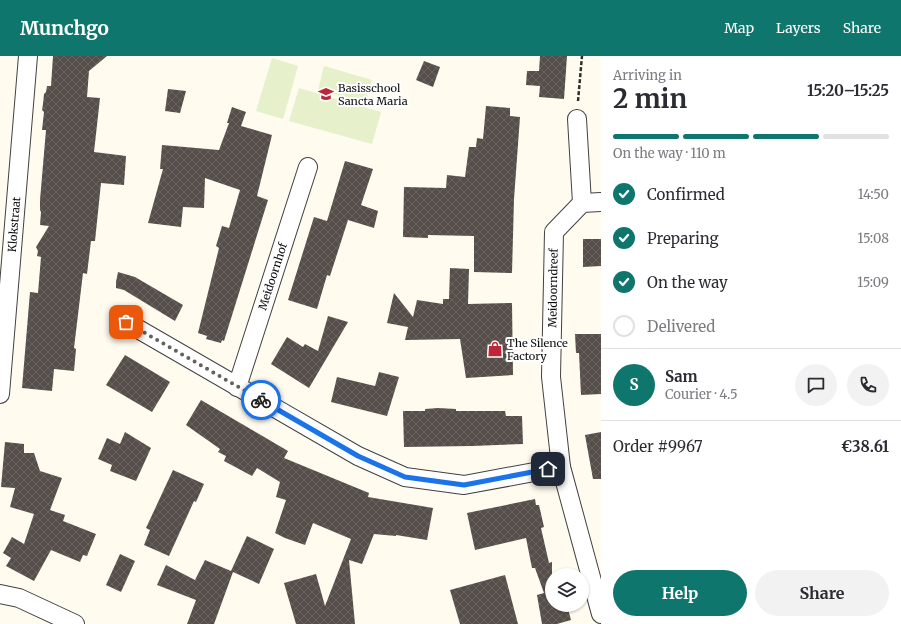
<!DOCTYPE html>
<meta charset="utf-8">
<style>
:root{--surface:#fff;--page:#f2f2f3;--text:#2b2b33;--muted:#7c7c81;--line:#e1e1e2;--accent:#0f766e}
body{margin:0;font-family:Merriweather,serif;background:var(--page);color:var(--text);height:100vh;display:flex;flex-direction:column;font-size:15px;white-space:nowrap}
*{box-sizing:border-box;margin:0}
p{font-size:13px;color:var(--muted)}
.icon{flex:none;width:22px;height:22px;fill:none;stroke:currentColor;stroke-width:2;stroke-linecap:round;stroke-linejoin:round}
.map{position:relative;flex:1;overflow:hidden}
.drawer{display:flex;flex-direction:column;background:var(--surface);width:300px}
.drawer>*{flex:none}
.tools{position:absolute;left:545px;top:512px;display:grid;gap:8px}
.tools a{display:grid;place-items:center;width:44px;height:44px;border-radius:50%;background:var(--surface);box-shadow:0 1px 3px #0004;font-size:20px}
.pin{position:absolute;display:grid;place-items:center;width:34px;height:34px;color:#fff;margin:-17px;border-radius:8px;box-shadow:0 2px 6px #0006}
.courier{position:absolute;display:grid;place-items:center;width:40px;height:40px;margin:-20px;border:3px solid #1a73e8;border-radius:50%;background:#fff;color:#222;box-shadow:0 1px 5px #0007}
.summary em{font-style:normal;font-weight:700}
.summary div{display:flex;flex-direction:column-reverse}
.summary{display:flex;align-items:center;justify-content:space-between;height:68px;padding:0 12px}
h1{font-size:26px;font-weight:700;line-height:30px}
.bar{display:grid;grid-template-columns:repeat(4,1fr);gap:6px 4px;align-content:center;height:48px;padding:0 12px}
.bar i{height:5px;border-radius:3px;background:var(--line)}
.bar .active{background:var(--accent)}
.bar p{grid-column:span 4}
.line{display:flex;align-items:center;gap:10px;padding:0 12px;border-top:1px solid var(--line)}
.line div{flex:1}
.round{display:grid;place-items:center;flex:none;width:42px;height:42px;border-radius:21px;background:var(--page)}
ol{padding:0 12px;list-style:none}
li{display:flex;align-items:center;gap:12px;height:44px}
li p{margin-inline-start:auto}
li .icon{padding:4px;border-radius:50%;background:var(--accent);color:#fff;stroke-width:4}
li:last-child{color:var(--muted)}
li i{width:22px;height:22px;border:2px solid var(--line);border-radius:50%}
.action{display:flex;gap:8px;margin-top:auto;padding:8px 12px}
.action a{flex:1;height:46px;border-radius:24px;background:var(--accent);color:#fff;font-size:16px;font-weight:700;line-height:46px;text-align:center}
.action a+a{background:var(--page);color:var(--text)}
header{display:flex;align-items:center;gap:24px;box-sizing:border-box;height:56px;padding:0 20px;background:var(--accent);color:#fff}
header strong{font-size:19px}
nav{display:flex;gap:22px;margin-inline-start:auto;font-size:14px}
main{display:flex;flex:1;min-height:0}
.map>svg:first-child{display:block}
</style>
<header>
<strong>Munchgo</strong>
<nav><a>Map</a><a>Layers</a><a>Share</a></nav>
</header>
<main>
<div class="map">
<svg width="601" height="568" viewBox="0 0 601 568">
<defs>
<pattern id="building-cross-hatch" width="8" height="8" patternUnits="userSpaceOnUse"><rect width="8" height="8" fill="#564e4a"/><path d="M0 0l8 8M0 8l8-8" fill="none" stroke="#696360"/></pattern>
</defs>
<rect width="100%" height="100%" fill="#fffbef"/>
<g fill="#e6f0cb">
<polygon points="272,2 298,10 283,63 256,55"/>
<polygon points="324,10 372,24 365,47 318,34"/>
<polygon points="299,32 381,56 372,88 289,65"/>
</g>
<g fill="url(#building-cross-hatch)">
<polygon points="53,0 107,0 89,15 87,41 100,42 94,96 126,100 124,129 101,127 95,185 91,185 87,218 83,217 74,292 76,293 74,315 54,313 52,335 22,332 30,236 38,237 41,201 37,200 38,195 36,191 49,170 40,169 41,156 40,154 40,144 46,74 42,74 44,56 42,54 43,48 44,38 46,36 47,30 51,30"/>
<polygon points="540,0 567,0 564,43 539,41 540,30 526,29 527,15 539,15"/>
<polygon points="424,5 440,11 433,31 416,24"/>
<polygon points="168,33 186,35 180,57 165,55"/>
<polygon points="486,50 510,52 510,60 520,61 514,143 512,217 474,216 474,180 428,179 428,182 403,181 404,131 446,132 447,119 465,121 469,91 476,91 477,82 483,83"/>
<polygon points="232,51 246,56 241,70 272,79 257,140 268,144 224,285 222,284 221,287 206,283 207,280 198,277 219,192 216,190 222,170 229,172 240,134 205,122 204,152 183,151 181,171 148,167 163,113 160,113 162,89 219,94 229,67 227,67"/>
<polygon points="345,105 373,113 361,149 378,155 374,172 348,164 330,220 327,219 317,253 288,244 314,161 327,165"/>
<polygon points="583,183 601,183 601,210 583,211"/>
<polygon points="450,212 469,213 468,248 512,247 513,319 466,322 460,283 405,284 408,271 387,267 394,237 413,261 417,244 443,248 443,243 449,243"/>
<polygon points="118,216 135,221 183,249 175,265 124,234 116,232 116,226"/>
<polygon points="328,260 348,266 309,332 271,308 287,281 303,291 305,288 318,295"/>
<polygon points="575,278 601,278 601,338 581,339 579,297 576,297"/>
<polygon points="125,299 170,326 152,356 106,329"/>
<polygon points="379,316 399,321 387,360 331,346 337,321 375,330"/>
<polygon points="201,344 288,395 284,402 369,437 368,441 433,452 427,484 396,479 396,480 374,478 362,508 349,504 355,568 296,568 284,527 316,518 325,550 351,483 313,467 305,489 285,482 275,477 286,444 276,441 280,426 257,412 252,420 224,405 226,400 218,396 220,393 186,369"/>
<polygon points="438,352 456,353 456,355 505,355 506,360 522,360 523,388 472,390 404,391 403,355 425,355 425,353"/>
<polygon points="125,376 151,392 136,425 110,415 112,409 98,403 107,382 120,388"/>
<polygon points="601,376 601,423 593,423 585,379"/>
<polygon points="5,386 24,388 24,397 34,397 40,415 62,422 50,454 65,459 63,465 96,478 87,500 83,499 80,506 51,494 34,525 6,510 11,502 3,497 12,481 24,488 34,458 10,451 15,432 1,431"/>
<polygon points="173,414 204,428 196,446 194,445 169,500 144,489 150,474 146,472"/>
<polygon points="535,443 536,449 539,449 544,471 541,472 549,507 552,506 552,549 567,549 571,564 557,568 542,568 537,539 544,537 535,512 532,512 526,482 475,494 467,457"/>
<polygon points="247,480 274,493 259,528 233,516 214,568 187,568 196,544 157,529 166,509 195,524 205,504 231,515"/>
<polygon points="120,498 135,505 121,536 106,529"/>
<polygon points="505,519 518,568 460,568 450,534"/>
</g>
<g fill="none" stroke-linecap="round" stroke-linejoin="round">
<g stroke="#414141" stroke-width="20">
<g id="minor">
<polyline points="577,63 582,147"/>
<polyline points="601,146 582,147 554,176 551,321 561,411 601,558"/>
<polyline points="126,266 358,400 405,421 464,429 561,411"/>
<path id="s1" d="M237,331L308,111"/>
<path id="s2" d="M0,338L28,0"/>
<polyline points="0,538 19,542 75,568"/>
</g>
</g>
<polyline stroke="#303030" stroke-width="2.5" stroke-dasharray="4 2" stroke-linecap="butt" points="578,45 582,0"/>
<use href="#minor" stroke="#fff" stroke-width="18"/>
</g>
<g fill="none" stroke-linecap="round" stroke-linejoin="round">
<polyline stroke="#62615d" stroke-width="4" stroke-dasharray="0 7.2" points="126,266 261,344"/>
<polyline stroke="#1a73e8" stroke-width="5" points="261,344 358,400 405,421 464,429 548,413"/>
</g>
<defs>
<g id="school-bare" transform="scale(1.2)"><path d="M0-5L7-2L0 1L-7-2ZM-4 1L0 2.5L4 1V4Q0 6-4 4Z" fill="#bd2739" stroke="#fff" stroke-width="2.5" paint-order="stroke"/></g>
<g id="shop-bare" transform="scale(1.2)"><path d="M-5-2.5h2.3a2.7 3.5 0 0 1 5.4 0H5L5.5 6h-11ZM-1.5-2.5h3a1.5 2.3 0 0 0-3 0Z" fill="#bd2739" stroke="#fff" stroke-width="2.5" paint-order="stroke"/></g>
</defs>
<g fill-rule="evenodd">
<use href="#school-bare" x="326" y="38"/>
<use href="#shop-bare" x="495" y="293"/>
</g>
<g text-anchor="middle" stroke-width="4" stroke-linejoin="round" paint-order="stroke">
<g font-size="11" fill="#0e0e0e" stroke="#fff" text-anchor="start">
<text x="338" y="36">Basisschool<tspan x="338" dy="13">Sancta Maria</tspan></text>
<text x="507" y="291">The Silence<tspan x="507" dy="13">Factory</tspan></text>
</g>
<g font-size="11" fill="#0e0e0e" stroke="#fff">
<text dy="4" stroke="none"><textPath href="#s2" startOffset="170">Klokstraat</textPath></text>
<text dy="4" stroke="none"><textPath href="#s1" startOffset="116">Meidoornhof</textPath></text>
<text transform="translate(553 232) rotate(-89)" y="4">Meidoorndreef</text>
</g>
</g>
</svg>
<div class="tools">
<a><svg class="icon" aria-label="layers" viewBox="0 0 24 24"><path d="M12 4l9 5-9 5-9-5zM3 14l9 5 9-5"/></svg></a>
</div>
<div class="pin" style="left:126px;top:266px;background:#ea580c"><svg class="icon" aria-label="bag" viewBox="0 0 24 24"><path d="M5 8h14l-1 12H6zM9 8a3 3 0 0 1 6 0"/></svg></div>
<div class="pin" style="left:548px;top:413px;background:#1f2937"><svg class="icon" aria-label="home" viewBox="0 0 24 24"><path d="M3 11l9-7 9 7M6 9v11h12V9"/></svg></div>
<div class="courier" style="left:261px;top:344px"><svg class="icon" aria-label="bike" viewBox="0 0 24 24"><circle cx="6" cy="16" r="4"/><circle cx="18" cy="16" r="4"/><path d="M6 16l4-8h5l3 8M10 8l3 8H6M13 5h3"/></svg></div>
</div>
<section class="drawer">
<div class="summary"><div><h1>2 min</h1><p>Arriving in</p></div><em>15:20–15:25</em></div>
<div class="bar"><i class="active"></i><i class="active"></i><i class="active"></i><i></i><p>On the way · 110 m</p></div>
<ol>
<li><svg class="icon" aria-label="check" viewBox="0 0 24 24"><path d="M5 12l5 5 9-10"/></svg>Confirmed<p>14:50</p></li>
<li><svg class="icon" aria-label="check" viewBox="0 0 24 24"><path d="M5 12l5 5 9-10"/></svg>Preparing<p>15:08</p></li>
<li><svg class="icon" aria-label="check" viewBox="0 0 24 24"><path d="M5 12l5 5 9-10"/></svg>On the way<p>15:09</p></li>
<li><i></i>Delivered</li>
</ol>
<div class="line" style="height:72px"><b class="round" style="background:var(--accent);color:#fff">S</b><div><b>Sam</b><p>Courier · 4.5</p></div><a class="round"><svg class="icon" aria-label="chat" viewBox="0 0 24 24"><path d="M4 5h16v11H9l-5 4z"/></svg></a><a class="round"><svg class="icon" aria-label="phone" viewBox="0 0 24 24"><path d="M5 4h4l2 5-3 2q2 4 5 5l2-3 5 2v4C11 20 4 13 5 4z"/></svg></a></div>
<div class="line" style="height:52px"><div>Order #9967</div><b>€38.61</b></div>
<div class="action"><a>Help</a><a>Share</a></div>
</section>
</main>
